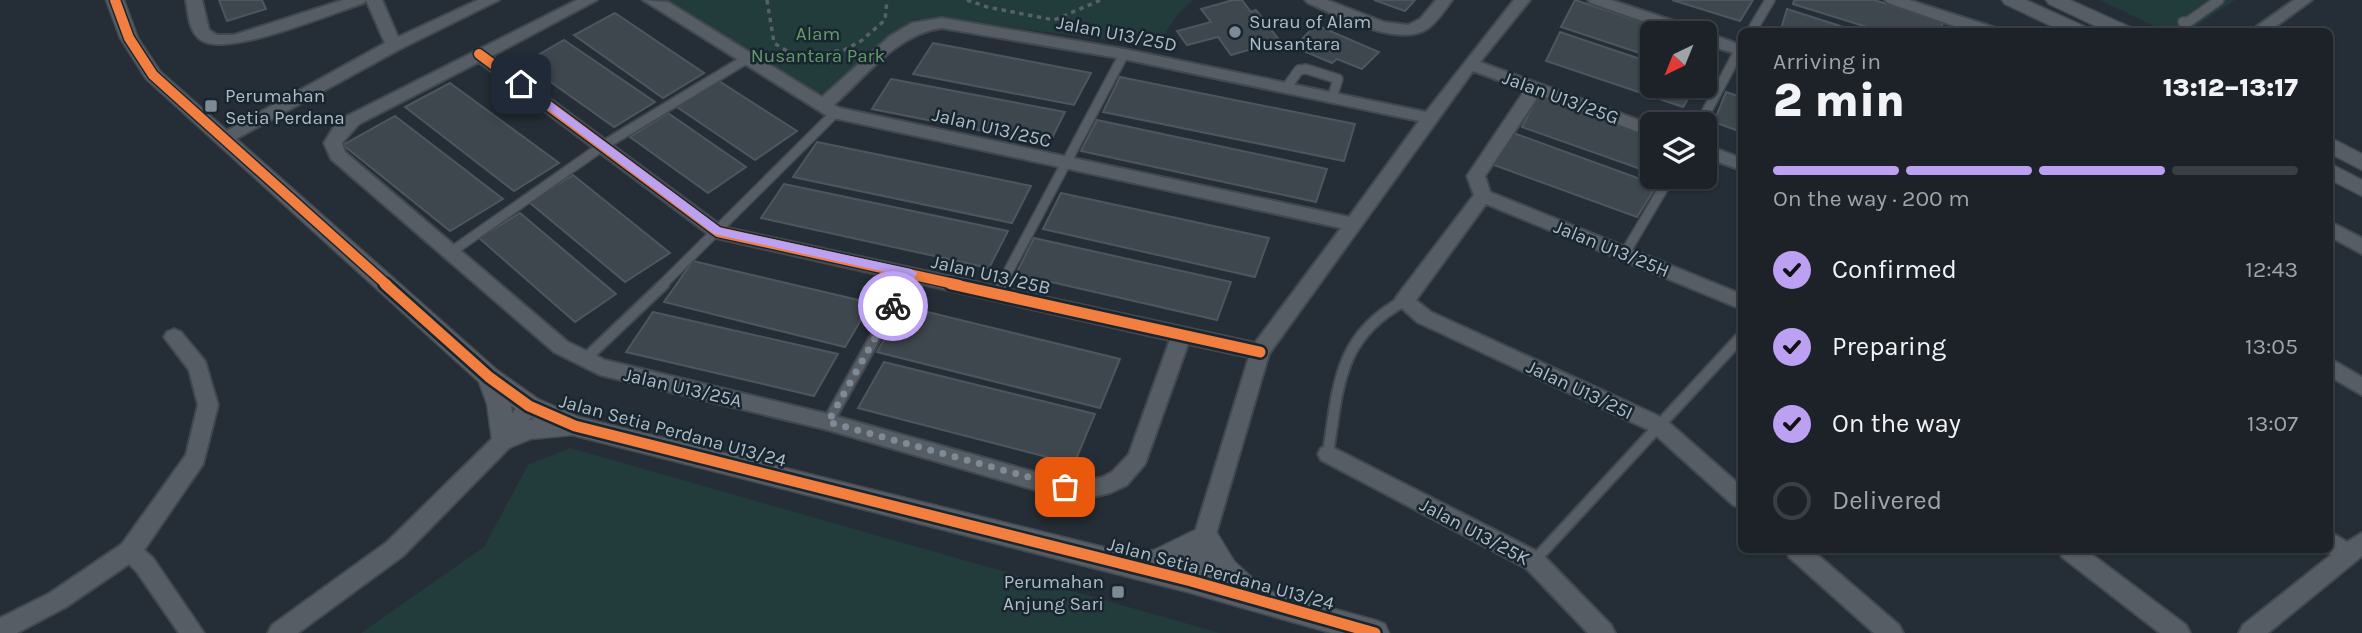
<!DOCTYPE html>
<meta charset="utf-8">
<style>
:root{--surface:#1c2228;--page:#252a30;--text:#f1f3f6;--muted:#a0a4a8;--line:#3a3f45;--accent:#bca0f2}
body{margin:0;font-family:Karla,sans-serif;background:var(--page);color:var(--text);height:100vh;display:flex;flex-direction:column;font-size:26px;white-space:nowrap}
*{box-sizing:border-box;margin:0}
p{font-size:23px;color:var(--muted)}
.icon{flex:none;width:38px;height:38px;fill:none;stroke:currentColor;stroke-width:2;stroke-linecap:round;stroke-linejoin:round}
.map{position:relative;flex:1;overflow:hidden}
.details{position:absolute;left:1738px;top:28px;width:595px;height:525px;display:flex;flex-direction:column;background:var(--surface);border-radius:10px;box-shadow:0 2px 5px #0004,0 0 0 2px var(--line)}
.details>*{flex:none}
.needle{width:46px;rotate:223deg}
.controls{position:absolute;left:1640px;top:21px;display:grid;gap:14px}
.controls a{display:grid;place-items:center;width:77px;height:77px;border-radius:10px;background:var(--surface);box-shadow:0 2px 5px #0004,0 0 0 2px var(--line);font-size:35px}
.pin{position:absolute;display:grid;place-items:center;width:60px;height:60px;color:#fff;margin:-30px;border-radius:14px;box-shadow:0 4px 10px #0006}
.courier{position:absolute;display:grid;place-items:center;width:70px;height:70px;margin:-35px;border:5px solid #bca0f2;border-radius:50%;background:#fff;color:#222;box-shadow:0 2px 9px #0007}
.summary em{font-style:normal;font-weight:800}
.summary div{display:flex;flex-direction:column-reverse}
.summary{display:flex;align-items:center;justify-content:space-between;height:119px;padding:0 35px}
h1{font-size:46px;font-weight:800;line-height:52px}
.bar{display:grid;grid-template-columns:repeat(4,1fr);gap:10px 7px;align-content:center;height:84px;padding:0 35px}
.bar i{height:9px;border-radius:5px;background:var(--line)}
.bar .on{background:var(--accent)}
.bar p{grid-column:span 4}
ol{padding:0 35px;list-style:none}
li{display:flex;align-items:center;gap:21px;height:77px}
li p{margin-inline-start:auto}
li .icon{padding:7px;border-radius:50%;background:var(--accent);color:#111;stroke-width:4}
li:last-child{color:var(--muted)}
li i{width:38px;height:38px;border:4px solid var(--line);border-radius:50%}
.map>svg:first-child{display:block}
</style>
<div class="map">
<svg width="2362" height="633" viewBox="0 0 2362 633">
<rect width="100%" height="100%" fill="#252e36"/>
<g fill="#223b3b">
<polygon points="664,0 1193,0 1178,14 1156,46 974,23 914,19 894,33 842,90 813,94 777,68"/>
<polygon points="2100,0 2235,0 2187,32 2164,31"/>
<polygon points="570,448 1220,633 361,633 484,547 528,465"/>
</g>
<g fill="#3f474e" stroke="#4d565e" stroke-width="2">
<polygon points="219,0 262,0 266,9 227,21"/>
<polygon points="1233,0 1242,0 1251,12 1256,10 1280,41 1231,55 1218,37 1187,45 1177,31 1211,22 1201,9"/>
<polygon points="1374,0 1415,0 1405,11"/>
<polygon points="1575,0 1676,33 1652,33 1652,57 1561,27"/>
<polygon points="1672,0 1753,0 1740,21"/>
<polygon points="1794,0 1874,0 1944,21 1939,32 1883,32 1793,4"/>
<polygon points="1787,9 1859,32 1780,32"/>
<polygon points="615,13 704,73 663,98 574,35"/>
<polygon points="1316,25 1379,52 1362,69 1337,59 1332,63 1294,47"/>
<polygon points="1560,32 1652,63 1652,86 1696,86 1683,107 1546,61"/>
<polygon points="564,40 655,102 614,127 524,63"/>
<polygon points="933,43 1091,73 1074,105 913,74"/>
<polygon points="1120,77 1355,124 1344,161 1103,112"/>
<polygon points="891,79 1065,112 1049,144 872,109"/>
<polygon points="719,81 797,131 755,160 677,107"/>
<polygon points="450,83 559,163 514,191 405,107"/>
<polygon points="1726,92 1741,97 1741,132 1714,122"/>
<polygon points="1538,96 1652,136 1652,173 1522,127"/>
<polygon points="668,113 746,167 708,193 630,137"/>
<polygon points="395,116 503,199 450,231 343,145"/>
<polygon points="1097,120 1327,169 1316,202 1081,151"/>
<polygon points="1508,131 1657,185 1637,217 1491,164"/>
<polygon points="817,142 1031,186 1012,223 793,177"/>
<polygon points="573,175 670,253 625,282 529,202"/>
<polygon points="784,184 1008,231 989,268 761,218"/>
<polygon points="1061,193 1269,238 1255,277 1043,229"/>
<polygon points="520,213 616,294 575,322 479,238"/>
<polygon points="1034,238 1231,282 1217,320 1016,274"/>
<polygon points="693,261 871,303 845,347 664,302"/>
<polygon points="903,306 1120,359 1100,408 877,352"/>
<polygon points="653,312 838,354 814,396 626,352"/>
<polygon points="884,362 1095,414 1074,464 858,408"/>
</g>
<g fill="none" stroke-linecap="round" stroke-linejoin="round">
<g stroke="#42484e" stroke-width="12">
<g id="service-far1">
<polyline points="2183,22 2188,22 2219,0"/>
<polyline points="1751,32 1770,0"/>
<polyline points="1286,88 1299,70 1306,69 1338,79 1332,98"/>
<polyline points="1700,124 1741,47"/>
<polyline points="451,252 604,145 748,58"/>
<polyline points="1625,253 1670,177"/>
<polyline points="662,285 835,113"/>
<polyline points="904,285 911,273"/>
<polyline points="1001,285 1124,54"/>
</g>
</g>
<g stroke="#42484e" stroke-width="14">
<g id="service">
<polyline points="997,293 1002,284"/>
<polyline points="584,360 664,284"/>
<polyline points="828,422 905,284"/>
<path d="M1328,454C1338,387 1338,336 1404,301"/>
<polyline points="1534,561 1741,337"/>
</g>
</g>
<g stroke="#42484e" stroke-width="4">
<g id="minor">
<path d="M186,0H202L209,30L217,35H234L343,0H382L398,37L478,0H499L400,49L225,145L219,143L216,139L219,135L385,43L366,0L364,3C333,13 226,58 201,40C189,32 188,13 186,0Z"/>
<path d="M577,0H597L492,56L723,227L1255,343L1341,228L829,117L643,0L668,2L822,97L890,36L912,23L942,18L1124,49L1426,112L1514,0H1530L1480,62L1652,125V137L1539,95L1485,176L1490,192L1741,294V309L1486,204L1416,300L1431,312L1665,419L1741,486V508L1733,505L1651,431L1417,322L1394,301L1397,296L1474,195L1467,176L1525,90L1473,71L1269,354L1202,581L1199,588L1191,591L1183,588L1180,581L1249,357L1188,344L1145,464L1127,485L1110,493L1088,498L1049,494L828,430L600,375L554,352L331,159L324,143L333,128L347,116ZM942,28L1124,59L1419,121L1349,217L840,108L834,105C866,76 898,33 942,28ZM479,62L712,237L1170,340L1129,454L1112,472L1103,477L1088,480L1049,476L828,414L605,360L568,342L345,152L342,143L359,124Z"/>
<path d="M1305,0H1327L1384,22L1408,25L1420,19L1436,0H1452C1445,10 1437,22 1427,29C1398,48 1336,15 1308,3Z"/>
<polygon points="1588,0 1611,0 1698,29 1700,33 1677,33 1591,3"/>
<polygon points="1885,0 1909,0 1996,28 1998,32 1972,32 1888,3"/>
<polygon points="2294,0 2312,0 2268,32 2249,32"/>
<path d="M1703,33C1716,35 1729,41 1741,45V55L1704,44Z"/>
<polygon points="1704,144 1741,158 1741,170 1704,157"/>
<polygon points="2329,221 2362,238 2362,254 2329,236"/>
<polygon points="174,329 181,332 205,361 218,405 203,464 144,550 153,558 204,633 179,633 137,572 129,564 66,607 17,633 0,633 0,618 50,593 122,544 186,455 198,405 189,370 164,337 167,332"/>
<polygon points="2329,358 2362,377 2362,395 2329,376"/>
<polygon points="529,398 536,400 539,406 511,446 403,556 298,633 268,633 272,625 387,542 497,434 522,400"/>
<polygon points="1328,445 1542,554 1611,625 1615,633 1588,633 1526,568 1321,460 1318,454 1321,448"/>
<polygon points="2329,531 2347,542 2362,533 2362,556 2268,633 2239,633 2243,625 2331,555 2324,550 2329,550"/>
<polygon points="1786,550 1812,550 1899,625 1903,633 1874,633 1789,557"/>
<polygon points="2059,550 2086,550 2186,625 2190,633 2160,633 2062,557"/>
</g>
</g>
<g stroke="#42484e" stroke-width="3">
<g id="tertiary">
<path d="M106,0H124L138,38L160,71L497,370L538,399L579,417L1132,554L1154,550L1205,525L1214,528L1234,561L1265,590L1375,620L1385,624L1389,633H1331L1191,593L572,435L531,439L504,450L495,447L492,440L487,404L479,382L146,79L120,38ZM511,406L534,419L514,424ZM1200,552L1215,576L1175,565Z"/>
<polygon points="2002,0 2026,0 2088,28 2090,32 2064,32 2005,4"/>
<polygon points="2046,0 2070,0 2132,28 2134,32 2108,32 2049,4"/>
<polygon points="2329,137 2362,154 2362,170 2329,153"/>
<polygon points="2329,163 2362,180 2362,196 2329,179"/>
</g>
</g>
<g stroke="#586166" stroke-width="3.5" stroke-dasharray="4.5 4.5" stroke-linecap="butt">
<polyline points="767,0 774,43 795,56 844,50 861,41 885,20 887,0"/>
<polyline points="967,0 987,7 1054,20 1101,0"/>
</g>
<use href="#service-far1" stroke="#565d64" stroke-width="9"/>
<use href="#service" stroke="#565d64" stroke-width="10"/>
<use href="#minor" fill="#565d64" fill-rule="evenodd"/>
<use href="#tertiary" fill="#565d64" fill-rule="evenodd"/>
<g stroke="#192630" stroke-width="13">
<g id="cycleway-far1">
<polyline points="115,0 129,38 153,75 387,285"/>
<polyline points="479,54 718,232 959,285"/>
</g>
</g>
<g stroke="#192630" stroke-width="16">
<g id="cycleway">
<polyline points="385,284 489,377 529,406 575,426 1191,581 1375,633"/>
<polyline points="951,284 1260,352"/>
</g>
</g>
<use href="#cycleway-far1" stroke="#f27e40" stroke-width="10"/>
<use href="#cycleway" stroke="#f27e40" stroke-width="11"/>
</g>
<polygon fill="#bca0f2" points="517,82 524,82 721,228 911,269 917,273 897,310 893,311 887,306 904,276 714,234 517,86"/>
<g fill="none" stroke-linecap="round" stroke-linejoin="round">
<polyline stroke="#7e8a95" stroke-width="7" stroke-dasharray="0 12.6" points="893,306 828,422 1065,487"/>
</g>
<g fill="#7e8a95" stroke="#192630" stroke-width="2.5">
<circle cx="1235" cy="32" r="7"/>
<rect x="204" y="99" width="14" height="14" rx="3.5"/>
<rect x="1111" y="585" width="14" height="14" rx="3.5"/>
</g>
<g text-anchor="middle" stroke-width="5" stroke-linejoin="round" paint-order="stroke">
<g font-size="19" fill="#aebcc8" stroke="#192630" text-anchor="start">
<text x="1249" y="28">Surau of Alam<tspan x="1249" dy="22">Nusantara</tspan></text>
<text x="225" y="102">Perumahan<tspan x="225" dy="22">Setia Perdana</tspan></text>
<text x="1104" y="588" text-anchor="end">Perumahan<tspan x="1104" dy="22">Anjung Sari</tspan></text>
</g>
<g font-size="19" fill="#639b68" stroke="#192630">
<text x="818" y="40">Alam<tspan x="818" dy="22">Nusantara Park</tspan></text>
</g>
<g font-size="19" fill="#aebcc8" stroke="#192630">
<text transform="translate(1117 33) rotate(11)" y="7">Jalan U13/25D</text>
<text transform="translate(1561 97) rotate(20)" y="7">Jalan U13/25G</text>
<text transform="translate(992 127) rotate(13)" y="7">Jalan U13/25C</text>
<text transform="translate(1612 248) rotate(22)" y="7">Jalan U13/25H</text>
<text transform="translate(991 274) rotate(13)" y="7">Jalan U13/25B</text>
<text transform="translate(683 387) rotate(13)" y="7">Jalan U13/25A</text>
<text transform="translate(1580 389) rotate(25)" y="7">Jalan U13/25I</text>
<text transform="translate(673 430) rotate(15)" y="7">Jalan Setia Perdana U13/24</text>
<text transform="translate(1475 531) rotate(28)" y="7">Jalan U13/25K</text>
<text transform="translate(1221 573) rotate(15)" y="7">Jalan Setia Perdana U13/24</text>
</g>
</g>
</svg>
<div class="controls">
<a><svg class="needle" viewBox="-14 -14 28 28"><path d="M0-13l5 13h-10z" fill="#e53935"/><path d="M0 13l5-13h-10z" fill="#a0a4a8"/></svg></a>
<a><svg class="icon" aria-label="layers" viewBox="0 0 24 24"><path d="M12 4l9 5-9 5-9-5zM3 14l9 5 9-5"/></svg></a>
</div>
<div class="pin" style="left:1065px;top:487px;background:#ea580c"><svg class="icon" aria-label="bag" viewBox="0 0 24 24"><path d="M5 8h14l-1 12H6zM9 8a3 3 0 0 1 6 0"/></svg></div>
<div class="pin" style="left:521px;top:84px;background:#1f2937"><svg class="icon" aria-label="home" viewBox="0 0 24 24"><path d="M3 11l9-7 9 7M6 9v11h12V9"/></svg></div>
<div class="courier" style="left:893px;top:306px"><svg class="icon" aria-label="bike" viewBox="0 0 24 24"><circle cx="6" cy="16" r="4"/><circle cx="18" cy="16" r="4"/><path d="M6 16l4-8h5l3 8M10 8l3 8H6M13 5h3"/></svg></div>
<section class="details">
<div class="summary"><div><h1>2 min</h1><p>Arriving in</p></div><em>13:12–13:17</em></div>
<div class="bar"><i class="on"></i><i class="on"></i><i class="on"></i><i></i><p>On the way · 200 m</p></div>
<ol>
<li><svg class="icon" aria-label="check" viewBox="0 0 24 24"><path d="M5 12l5 5 9-10"/></svg>Confirmed<p>12:43</p></li>
<li><svg class="icon" aria-label="check" viewBox="0 0 24 24"><path d="M5 12l5 5 9-10"/></svg>Preparing<p>13:05</p></li>
<li><svg class="icon" aria-label="check" viewBox="0 0 24 24"><path d="M5 12l5 5 9-10"/></svg>On the way<p>13:07</p></li>
<li><i></i>Delivered</li>
</ol>
</section>
</div>
